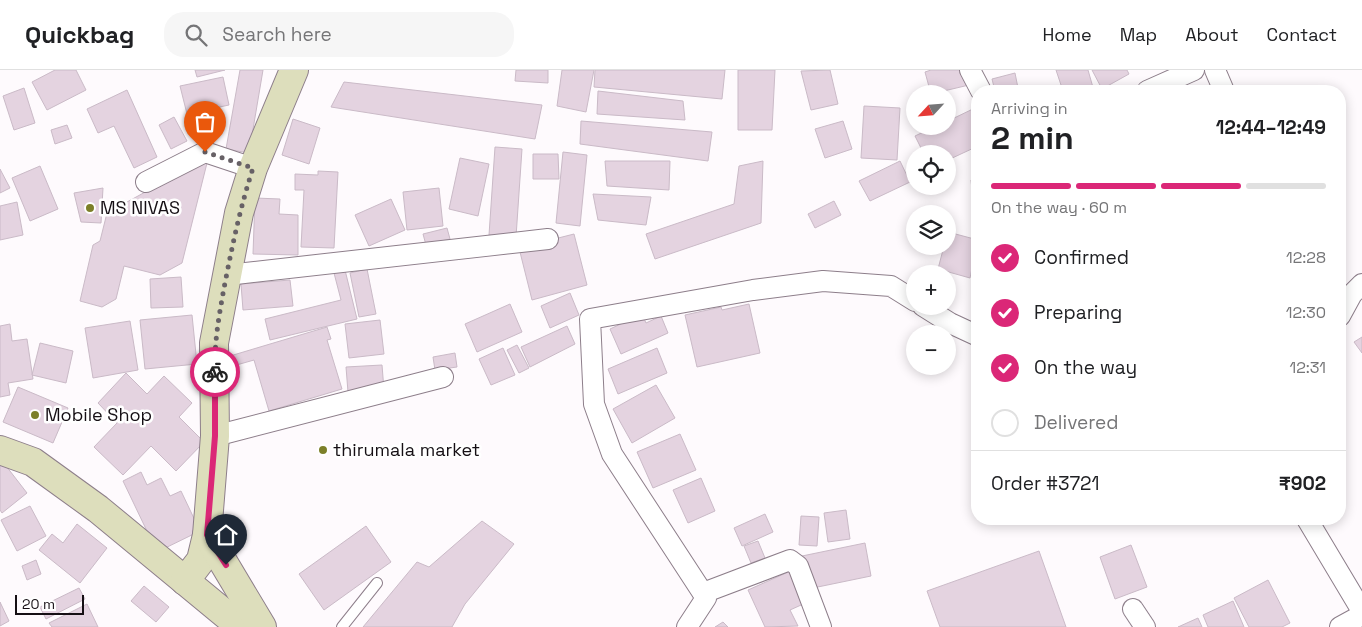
<!DOCTYPE html>
<meta charset="utf-8">
<style>
:root{--surface:#fff;--page:#f6f6f6;--text:#202124;--muted:#757577;--line:#e0e0e0;--accent:#db2777}
body{margin:0;font-family:"Space Grotesk",sans-serif;background:var(--page);color:var(--text);height:100vh;display:flex;flex-direction:column;font-size:19px;white-space:nowrap}
*{box-sizing:border-box;margin:0}
p{font-size:16px;color:var(--muted)}
.icon{flex:none;width:28px;height:28px;fill:none;stroke:currentColor;stroke-width:2;stroke-linecap:round;stroke-linejoin:round}
.map{position:relative;flex:1;overflow:hidden}
.side{position:absolute;left:971px;top:15px;width:375px;height:440px;display:flex;flex-direction:column;background:var(--surface);border-radius:20px;box-shadow:0 2px 12px #0003}
.side>*{flex:none}
.needle{width:32px;rotate:244deg}
.tools{position:absolute;left:906px;top:15px;display:grid;gap:10px}
.tools a{display:grid;place-items:center;width:50px;height:50px;border-radius:50%;background:var(--surface);box-shadow:0 2px 12px #0003;font-size:25px}
.scale{position:absolute;left:15px;bottom:12px;width:69px;box-sizing:border-box;padding-left:5px;border:2px solid #150f14;border-top:0;font-size:14px;line-height:18px;white-space:nowrap;color:#150f14;-webkit-text-stroke:4px #fff;paint-order:stroke}
.pin{position:absolute;display:grid;place-items:center;width:42px;height:42px;color:#fff;margin:-51px -21px;border-radius:50% 50% 50% 0;rotate:-45deg;box-shadow:0 0 5px #0007}
.pin .icon{rotate:45deg}
.courier{position:absolute;display:grid;place-items:center;width:50px;height:50px;margin:-25px;border:4px solid #db2777;border-radius:50%;background:#fff;color:#222;box-shadow:0 1px 6px #0007}
.summary em{font-style:normal;font-weight:700}
.summary div{display:flex;flex-direction:column-reverse}
.summary{display:flex;align-items:center;justify-content:space-between;height:85px;padding:0 20px}
h1{font-size:32px;font-weight:700;line-height:38px}
.bar{display:grid;grid-template-columns:repeat(4,1fr);gap:8px 5px;align-content:center;height:60px;padding:0 20px}
.bar i{height:6px;border-radius:4px;background:var(--line)}
.bar .active{background:var(--accent)}
.bar p{grid-column:span 4}
.line{display:flex;align-items:center;gap:12px;padding:0 20px;border-top:1px solid var(--line)}
.line div{flex:1}
ol{padding:0 20px;list-style:none}
li{display:flex;align-items:center;gap:15px;height:55px}
li p{margin-inline-start:auto}
li .icon{padding:5px;border-radius:50%;background:var(--accent);color:#fff;stroke-width:4}
li:last-child{color:var(--muted)}
li i{width:28px;height:28px;border:2px solid var(--line);border-radius:50%}
header{display:flex;align-items:center;gap:30px;box-sizing:border-box;height:70px;padding:0 25px;background:var(--surface);border-bottom:1px solid var(--line)}
header strong{font-size:24px}
nav{display:flex;gap:28px;margin-inline-start:auto;font-size:18px}
.search{width:350px;height:45px;background:var(--page);display:flex;align-items:center;gap:12px;box-sizing:border-box;padding:0 18px;border-radius:20px;color:var(--muted);font-size:19px}
.map>svg:first-child{display:block}
</style>
<header>
<strong>Quickbag</strong>
<div class="search"><svg class="icon" aria-label="search" viewBox="0 0 24 24"><circle cx="10" cy="10" r="6"/><path d="M15 15l6 6"/></svg>Search here</div>
<nav><a>Home</a><a>Map</a><a>About</a><a>Contact</a></nav>
</header>
<div class="map">
<svg width="1362" height="557" viewBox="0 0 1362 557">
<rect width="100%" height="100%" fill="#fefafd"/>
<g fill="#e4d3e0" stroke="#cabac7">
<polygon points="55,0 76,0 86,20 47,40 32,12"/>
<polygon points="195,0 225,0 197,7"/>
<polygon points="240,0 263,0 249,83 226,79"/>
<polygon points="516,0 548,0 548,13 515,11"/>
<polygon points="562,0 594,0 586,42 557,36"/>
<polygon points="595,0 725,0 722,29 594,17"/>
<polygon points="738,0 775,0 772,60 738,60"/>
<polygon points="830,0 838,34 811,40 801,1"/>
<polygon points="931,0 965,0 969,15 931,24 925,2"/>
<polygon points="1056,0 1088,0 1094,21 1063,21"/>
<polygon points="1092,0 1127,0 1129,4 1102,19"/>
<polygon points="1015,3 1018,18 995,21 992,9"/>
<polygon points="223,7 229,35 187,44 180,16"/>
<polygon points="344,12 542,35 535,69 331,37"/>
<polygon points="24,18 35,53 14,60 3,26"/>
<polygon points="127,20 157,87 134,98 114,56 98,63 87,39"/>
<polygon points="598,21 683,31 685,50 597,44"/>
<polygon points="864,36 900,38 897,90 861,88"/>
<polygon points="977,37 978,76 948,90 948,84 924,84 915,66 936,56 948,56 948,51"/>
<polygon points="174,47 187,71 171,79 159,55"/>
<polygon points="293,49 320,58 309,94 282,85"/>
<polygon points="581,51 712,62 708,91 580,74"/>
<polygon points="843,51 852,79 825,88 815,59"/>
<polygon points="67,55 72,68 55,74 51,60"/>
<polygon points="495,77 522,79 516,167 489,165"/>
<polygon points="563,82 587,85 580,156 556,153"/>
<polygon points="533,84 558,84 559,109 533,109"/>
<polygon points="460,88 489,94 478,146 449,139"/>
<polygon points="205,89 207,93 182,193 160,205 124,196 116,229 102,237 80,231 93,175 100,171 109,135 118,137"/>
<polygon points="605,91 670,91 669,120 607,116"/>
<polygon points="763,91 761,153 655,189 646,164 734,134 739,96"/>
<polygon points="900,91 910,112 870,131 859,111"/>
<polygon points="40,96 58,139 30,151 12,108"/>
<polygon points="0,99 10,118 0,123"/>
<polygon points="318,101 338,102 334,178 301,177 304,120 295,120 295,104 318,105"/>
<polygon points="978,109 978,139 974,139 971,110"/>
<polygon points="103,118 101,153 81,152 74,123"/>
<polygon points="439,118 443,156 407,160 403,122"/>
<polygon points="593,124 651,127 646,155 598,150"/>
<polygon points="255,128 280,129 279,144 298,145 298,185 253,184"/>
<polygon points="391,129 405,160 369,176 355,145"/>
<polygon points="834,131 841,145 815,158 808,144"/>
<polygon points="17,132 23,165 0,170 0,136"/>
<polygon points="447,158 450,169 426,175 423,164"/>
<polygon points="948,162 978,170 970,208 938,199 944,176 948,176"/>
<polygon points="574,164 587,215 532,230 519,178"/>
<polygon points="367,199 376,244 359,247 350,203"/>
<polygon points="345,200 357,249 270,270 265,249 341,230 334,203"/>
<polygon points="181,207 183,237 151,238 150,209"/>
<polygon points="290,210 293,236 243,240 241,214"/>
<polygon points="570,223 579,245 550,258 541,236"/>
<polygon points="510,234 522,262 477,282 465,254"/>
<polygon points="749,234 760,283 697,297 685,245 721,237 722,240"/>
<polygon points="642,244 646,253 661,246 668,263 621,284 610,259"/>
<polygon points="192,245 197,294 145,299 140,250"/>
<polygon points="380,250 384,284 349,288 345,254"/>
<polygon points="130,251 138,300 93,308 85,258"/>
<polygon points="10,254 12,271 27,269 33,309 8,313 10,325 0,327 0,256"/>
<polygon points="567,256 575,274 530,297 521,277"/>
<polygon points="327,257 331,269 327,270 342,319 269,341 254,290 233,296 230,286"/>
<polygon points="1362,267 1362,283 1354,272"/>
<polygon points="40,273 73,281 66,313 32,305"/>
<polygon points="517,275 529,298 519,303 507,280"/>
<polygon points="503,278 515,305 491,315 479,289"/>
<polygon points="657,278 667,303 618,324 608,299"/>
<polygon points="455,283 457,297 435,300 433,287"/>
<polygon points="382,295 384,320 348,322 346,297"/>
<polygon points="126,303 147,324 164,306 192,333 179,347 204,372 176,401 151,376 123,405 94,377 117,353 98,333"/>
<polygon points="656,315 675,348 632,373 613,339"/>
<polygon points="18,317 68,338 53,373 3,352"/>
<polygon points="680,364 696,400 653,418 637,382"/>
<polygon points="3,392 27,423 2,443 0,440 0,394"/>
<polygon points="141,402 147,415 161,408 170,426 181,421 200,461 157,482 123,411"/>
<polygon points="701,408 715,441 688,453 673,420"/>
<polygon points="30,436 46,466 17,481 1,450"/>
<polygon points="846,440 850,469 828,472 824,443"/>
<polygon points="765,444 773,462 742,476 734,458"/>
<polygon points="801,446 819,447 817,476 799,475"/>
<polygon points="482,451 514,474 465,534 452,557 363,557 417,492 429,497"/>
<polygon points="77,454 107,478 80,513 39,480 52,464 63,473"/>
<polygon points="366,456 391,492 324,540 299,504"/>
<polygon points="758,471 765,488 751,493 744,476"/>
<polygon points="865,473 871,506 808,519 802,486"/>
<polygon points="1131,475 1147,517 1115,529 1100,487"/>
<polygon points="1039,481 1066,557 940,557 927,521"/>
<polygon points="36,490 41,504 27,510 22,496"/>
<polygon points="795,499 810,531 790,540 798,556 765,557 748,520"/>
<polygon points="1268,510 1290,553 1282,557 1249,557 1234,528"/>
<polygon points="144,516 169,537 156,552 131,531"/>
<polygon points="79,518 85,529 46,549 40,537"/>
<polygon points="1233,531 1244,557 1208,557 1203,545"/>
<polygon points="0,532 9,551 0,556"/>
<polygon points="87,534 98,557 52,557 49,553"/>
<polygon points="1198,548 1202,557 1178,557"/>
<polygon points="723,552 728,557 715,557"/>
</g>
<g fill="none" stroke-linecap="round" stroke-linejoin="round">
<g stroke="#8d7e8a" stroke-width="12">
<polyline id="service" points="342,557 377,513"/>
</g>
<g stroke="#8d7e8a" stroke-width="22">
<g id="minor">
<polyline points="970,0 981,21"/>
<polyline points="1215,0 1224,21"/>
<polyline points="1147,21 1194,0"/>
<polyline points="146,112 205,82 253,98"/>
<polyline points="227,205 548,169"/>
<polyline points="923,236 950,253 978,266"/>
<polyline points="1340,246 1352,224 1362,214"/>
<polyline points="215,366 443,307"/>
<polyline points="1307,449 1362,541"/>
<polyline points="703,523 790,490 798,496 821,557"/>
<polyline points="1133,539 1145,557"/>
<polyline points="687,557 706,528 612,384 594,334 590,249 753,220 823,211 891,216 915,231"/>
<polyline points="1340,557 1362,545"/>
</g>
</g>
<g stroke="#8d7e8a" stroke-width="30">
<g id="secondary">
<polyline points="0,380 33,392 98,439 241,557"/>
<polyline points="185,511 201,490 207,465"/>
<polyline points="262,557 207,465 215,366 214,273 239,143 253,98 294,0"/>
</g>
</g>
<use href="#service" stroke="#fff" stroke-width="10"/>
<use href="#minor" stroke="#fff" stroke-width="20"/>
<use href="#secondary" stroke="#dddebc" stroke-width="28"/>
</g>
<g fill="none" stroke-linecap="round" stroke-linejoin="round">
<path stroke="#676166" stroke-width="5" stroke-dasharray="0 9" d="M205,82L253,98C240,138 232,177 224,218C219,246 214,273 215,302"/>
<polyline stroke="#db2777" stroke-width="6" points="215,302 215,366 207,465 226,495"/>
</g>
<g fill="#7c7f29" stroke="#fff" stroke-width="2">
<circle cx="90" cy="138" r="5"/>
<circle cx="35" cy="345" r="5"/>
<circle cx="323" cy="380" r="5"/>
</g>
<g text-anchor="middle" stroke-width="5" stroke-linejoin="round" paint-order="stroke">
<g font-size="18" fill="#150f14" stroke="#fff" text-anchor="start">
<text x="100" y="144">MS NIVAS</text>
<text x="45" y="351">Mobile Shop</text>
<text x="333" y="386">thirumala market</text>
</g>
</g>
</svg>
<div class="tools">
<a><svg class="needle" viewBox="-14 -14 28 28"><path d="M0-13l5 13h-10z" fill="#e53935"/><path d="M0 13l5-13h-10z" fill="#757577"/></svg></a>
<a><svg class="icon" aria-label="locate" viewBox="0 0 24 24"><circle cx="12" cy="12" r="6"/><path d="M12 2v4M12 18v4M2 12h4M18 12h4"/></svg></a>
<a><svg class="icon" aria-label="layers" viewBox="0 0 24 24"><path d="M12 4l9 5-9 5-9-5zM3 14l9 5 9-5"/></svg></a>
<a>+</a>
<a>−</a>
</div>
<div class="scale">20 m</div>
<div class="pin" style="left:205px;top:82px;background:#ea580c"><svg class="icon" aria-label="bag" viewBox="0 0 24 24"><path d="M5 8h14l-1 12H6zM9 8a3 3 0 0 1 6 0"/></svg></div>
<div class="pin" style="left:226px;top:495px;background:#1f2937"><svg class="icon" aria-label="home" viewBox="0 0 24 24"><path d="M3 11l9-7 9 7M6 9v11h12V9"/></svg></div>
<div class="courier" style="left:215px;top:302px"><svg class="icon" aria-label="bike" viewBox="0 0 24 24"><circle cx="6" cy="16" r="4"/><circle cx="18" cy="16" r="4"/><path d="M6 16l4-8h5l3 8M10 8l3 8H6M13 5h3"/></svg></div>
<section class="side">
<div class="summary"><div><h1>2 min</h1><p>Arriving in</p></div><em>12:44–12:49</em></div>
<div class="bar"><i class="active"></i><i class="active"></i><i class="active"></i><i></i><p>On the way · 60 m</p></div>
<ol>
<li><svg class="icon" aria-label="check" viewBox="0 0 24 24"><path d="M5 12l5 5 9-10"/></svg>Confirmed<p>12:28</p></li>
<li><svg class="icon" aria-label="check" viewBox="0 0 24 24"><path d="M5 12l5 5 9-10"/></svg>Preparing<p>12:30</p></li>
<li><svg class="icon" aria-label="check" viewBox="0 0 24 24"><path d="M5 12l5 5 9-10"/></svg>On the way<p>12:31</p></li>
<li><i></i>Delivered</li>
</ol>
<div class="line" style="height:65px"><div>Order #3721</div><b>₹902</b></div>
</section>
</div>
